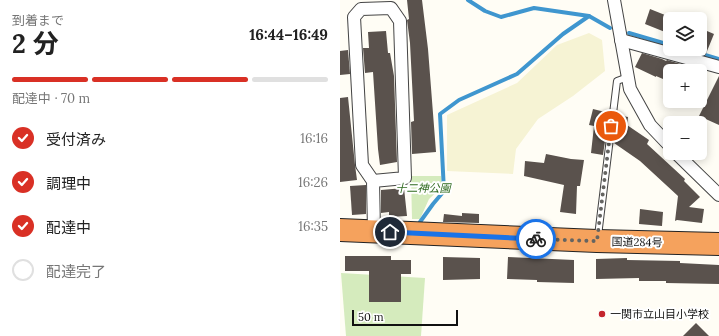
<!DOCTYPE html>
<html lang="ja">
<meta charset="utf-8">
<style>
:root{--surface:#fff;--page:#f6f6f6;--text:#222;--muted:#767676;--line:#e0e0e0;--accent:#d93025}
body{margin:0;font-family:Lora,"Noto Sans JP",serif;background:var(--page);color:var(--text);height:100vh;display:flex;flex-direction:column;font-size:15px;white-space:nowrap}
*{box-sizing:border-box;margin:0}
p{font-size:13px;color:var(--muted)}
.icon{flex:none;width:22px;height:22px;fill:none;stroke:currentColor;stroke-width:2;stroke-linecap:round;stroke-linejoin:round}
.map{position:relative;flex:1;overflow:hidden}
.panel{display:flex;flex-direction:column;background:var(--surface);width:340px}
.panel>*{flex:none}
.tools{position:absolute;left:323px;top:12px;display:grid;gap:8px}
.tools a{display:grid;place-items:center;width:44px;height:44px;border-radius:6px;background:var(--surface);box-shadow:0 2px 10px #0003;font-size:20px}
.scale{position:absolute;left:12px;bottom:10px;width:106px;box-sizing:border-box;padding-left:4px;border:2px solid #111;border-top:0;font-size:11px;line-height:14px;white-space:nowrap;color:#111;-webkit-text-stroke:3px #fff;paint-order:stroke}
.pin{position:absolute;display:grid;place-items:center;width:34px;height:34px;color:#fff;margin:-17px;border:2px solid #fff;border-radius:50%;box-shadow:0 1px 4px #0007}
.courier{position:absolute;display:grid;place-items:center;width:40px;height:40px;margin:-20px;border:3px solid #1a73e8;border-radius:50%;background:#fff;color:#222;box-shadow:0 1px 5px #0007}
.overview em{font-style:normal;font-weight:700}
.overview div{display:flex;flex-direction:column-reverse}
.overview{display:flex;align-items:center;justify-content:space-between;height:68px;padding:0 12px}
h1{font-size:26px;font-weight:700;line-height:30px}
.bar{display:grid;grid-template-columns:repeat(4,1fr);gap:6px 4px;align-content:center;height:48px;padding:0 12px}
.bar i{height:5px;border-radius:3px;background:var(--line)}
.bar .selected{background:var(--accent)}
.bar p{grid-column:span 4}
ol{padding:0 12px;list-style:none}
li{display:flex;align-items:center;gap:12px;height:44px}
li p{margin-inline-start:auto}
li .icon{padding:4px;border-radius:50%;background:var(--accent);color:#fff;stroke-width:4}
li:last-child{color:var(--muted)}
li i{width:22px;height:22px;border:2px solid var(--line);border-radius:50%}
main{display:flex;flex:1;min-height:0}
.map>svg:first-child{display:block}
</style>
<main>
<section class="panel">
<div class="overview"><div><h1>2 分</h1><p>到着まで</p></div><em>16:44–16:49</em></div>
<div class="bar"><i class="selected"></i><i class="selected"></i><i class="selected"></i><i></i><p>配達中 · 70 m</p></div>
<ol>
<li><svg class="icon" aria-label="check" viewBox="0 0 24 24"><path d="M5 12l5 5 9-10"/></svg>受付済み<p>16:16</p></li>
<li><svg class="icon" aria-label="check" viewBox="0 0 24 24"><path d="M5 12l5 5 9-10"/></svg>調理中<p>16:26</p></li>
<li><svg class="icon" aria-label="check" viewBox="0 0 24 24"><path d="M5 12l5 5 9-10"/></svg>配達中<p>16:35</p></li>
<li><i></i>配達完了</li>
</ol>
</section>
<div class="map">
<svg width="379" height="336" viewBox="0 0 379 336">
<rect width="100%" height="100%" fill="#fffdf5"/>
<polygon fill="#f6f3d4" points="249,33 262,40 265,71 233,96 198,119 176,149 173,174 107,171 107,115 177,83 217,45"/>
<g fill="#d5ebbd">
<polygon points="71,176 101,176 102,187 89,199 80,219 72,219"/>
<polygon points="1,273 85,278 81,336 6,336"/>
</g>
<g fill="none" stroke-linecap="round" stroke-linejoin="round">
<g stroke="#3f96cf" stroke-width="4">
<polyline points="128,0 145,11 161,17 194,8 249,16 270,28"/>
<polyline points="289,33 330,45"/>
<polyline points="345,49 379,59"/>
<polyline points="80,222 93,204 104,191 100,114 119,100 177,74 223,34 249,16"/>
</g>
</g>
<g fill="#5a524d">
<polygon points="67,0 82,0 88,49 96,152 72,154 71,122 74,121 70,43 67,20 69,19"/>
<polygon points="310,9 330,17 330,34 305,24"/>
<polygon points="360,28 374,34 365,56 360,54"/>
<polygon points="46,31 48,53 50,53 54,76 57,162 40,165 38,149 33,72 25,73 23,48 29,48 28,32"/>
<polygon points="8,50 10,74 0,75 0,51"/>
<polygon points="302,53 322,59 326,61 327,60 344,65 358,71 330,71 330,82 316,76 316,77 295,67"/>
<polygon points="379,76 379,125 359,116"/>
<polygon points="8,97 15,165 17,180 0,182 0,98"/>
<polygon points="253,109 269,113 263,155 251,153 254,126 249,125"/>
<polygon points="277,115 288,117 287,125 309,140 307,144 345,179 344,181 360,197 349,207 364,209 362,223 337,220 335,221 338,196 300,161 274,143"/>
<polygon points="206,154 231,159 244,160 240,186 237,186 236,214 220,212 224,185 184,176 185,161 204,163"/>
<polygon points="26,185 26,214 12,215 10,186"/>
<polygon points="64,188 67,216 49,217 49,212 41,213 41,190"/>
<polygon points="300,209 323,212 322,226 299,224"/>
<polygon points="122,213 139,214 139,223 103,222 104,214 122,216"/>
<polygon points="5,256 51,256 51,260 71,260 71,274 61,274 61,302 29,302 29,271 5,271"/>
<polygon points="103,257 140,258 140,279 103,280"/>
<polygon points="168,257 234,260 234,283 197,282 197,280 167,279"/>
<polygon points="287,258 287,260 340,261 340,263 379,265 379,284 326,283 326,281 299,281 299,278 256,279 256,259"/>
<polygon points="356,323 369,336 343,336"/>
</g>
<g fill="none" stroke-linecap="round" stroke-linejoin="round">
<g stroke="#444" stroke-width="8">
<polyline id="lane" points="258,236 277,81 288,77"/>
</g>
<g stroke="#444" stroke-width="14">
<g id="street">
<polyline points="274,0 290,89 310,125 330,146"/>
<polyline points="281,40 379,67"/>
<polyline points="336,153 379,195"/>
<polyline points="33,181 65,178 60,21 51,8 21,9 14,17 22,165 33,181 34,231"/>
</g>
</g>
<g stroke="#222" stroke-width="24">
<polyline id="highway" points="0,230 257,241 379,244"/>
</g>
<use href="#lane" stroke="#fff" stroke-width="6"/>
<use href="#street" stroke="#fff" stroke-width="12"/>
<use href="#highway" stroke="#f5a25d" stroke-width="22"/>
</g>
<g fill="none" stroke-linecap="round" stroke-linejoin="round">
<polyline stroke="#646461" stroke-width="4" stroke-dasharray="0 7.2" points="196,239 257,241 271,126"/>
<polyline stroke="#1a73e8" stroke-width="5" points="50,232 196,239"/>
</g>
<circle fill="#c4262e" stroke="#fff" stroke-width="1.5" cx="262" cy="314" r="4"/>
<g text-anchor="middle" stroke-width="4" stroke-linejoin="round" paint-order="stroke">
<g font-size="11" font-style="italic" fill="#2f6b1f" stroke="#fff">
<text x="83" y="192">十二神公園</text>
</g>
<g font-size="11" fill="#111" stroke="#fff">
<text transform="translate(297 242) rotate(1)" y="4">国道284号</text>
</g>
<g font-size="11" fill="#111" stroke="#fff" text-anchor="start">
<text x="270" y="318">一関市立山目小学校</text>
</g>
</g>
</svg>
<div class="tools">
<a><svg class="icon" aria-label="layers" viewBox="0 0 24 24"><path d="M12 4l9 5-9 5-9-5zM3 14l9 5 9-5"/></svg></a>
<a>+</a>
<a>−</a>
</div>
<div class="scale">50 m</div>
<div class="pin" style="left:271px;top:126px;background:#ea580c"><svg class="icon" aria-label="bag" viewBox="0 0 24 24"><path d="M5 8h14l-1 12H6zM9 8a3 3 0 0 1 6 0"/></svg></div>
<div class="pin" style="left:50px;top:232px;background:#1f2937"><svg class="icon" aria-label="home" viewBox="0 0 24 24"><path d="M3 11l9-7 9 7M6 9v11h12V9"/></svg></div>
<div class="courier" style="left:196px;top:239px"><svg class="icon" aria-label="bike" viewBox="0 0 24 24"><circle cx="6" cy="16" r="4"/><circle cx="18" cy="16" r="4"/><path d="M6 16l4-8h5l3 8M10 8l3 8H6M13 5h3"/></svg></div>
</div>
</main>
